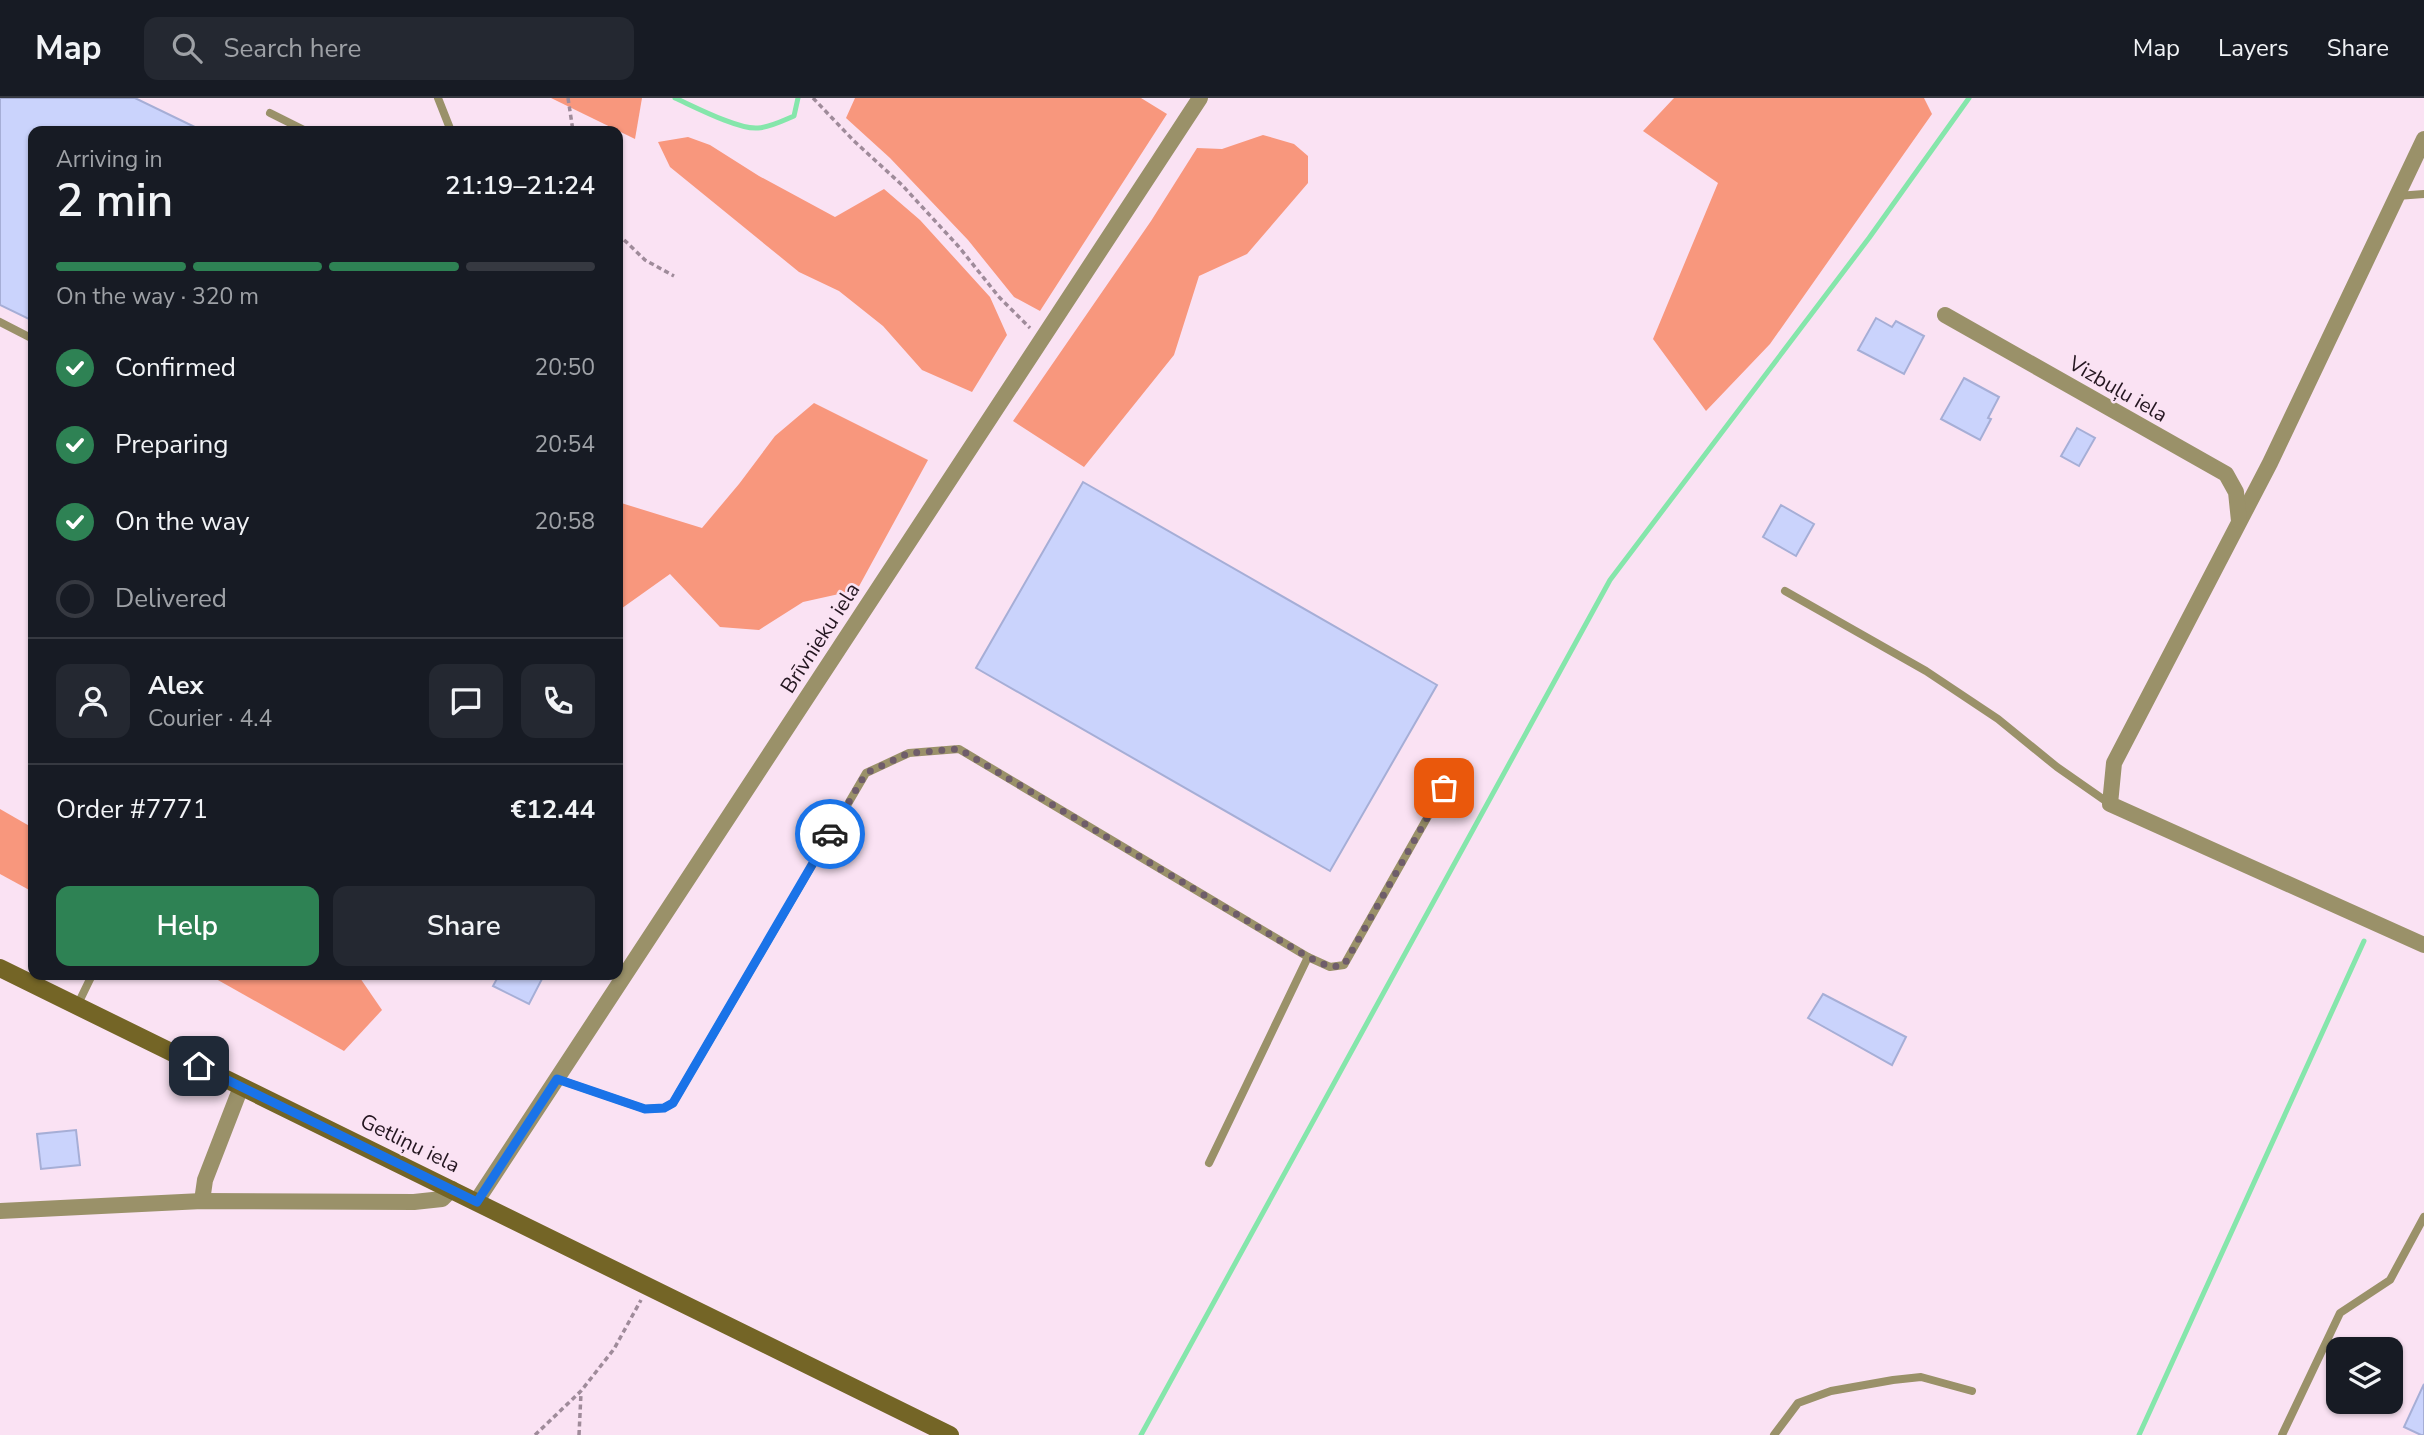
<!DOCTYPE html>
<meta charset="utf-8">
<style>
:root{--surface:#171b24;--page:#242831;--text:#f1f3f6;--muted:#9ea1a6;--line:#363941;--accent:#2e8254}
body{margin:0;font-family:"Nunito Sans",sans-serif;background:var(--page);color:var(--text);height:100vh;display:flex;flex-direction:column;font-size:26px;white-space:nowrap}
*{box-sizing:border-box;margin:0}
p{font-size:23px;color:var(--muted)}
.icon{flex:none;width:38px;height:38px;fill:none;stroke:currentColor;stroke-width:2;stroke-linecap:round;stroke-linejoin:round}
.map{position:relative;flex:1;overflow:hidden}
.panel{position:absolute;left:28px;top:28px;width:595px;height:854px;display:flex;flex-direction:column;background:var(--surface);border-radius:14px;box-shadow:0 2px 5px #0004}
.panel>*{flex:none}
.fabs{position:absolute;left:2326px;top:1239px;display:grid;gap:14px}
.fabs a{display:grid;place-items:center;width:77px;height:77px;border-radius:14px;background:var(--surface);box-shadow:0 2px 5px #0004;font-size:35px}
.pin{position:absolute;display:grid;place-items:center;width:60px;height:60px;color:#fff;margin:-30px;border-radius:14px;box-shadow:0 4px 10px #0006}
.courier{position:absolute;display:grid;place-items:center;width:70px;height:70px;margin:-35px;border:5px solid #1a73e8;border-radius:50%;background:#fff;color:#222;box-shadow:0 2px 9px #0007}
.overview em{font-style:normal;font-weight:600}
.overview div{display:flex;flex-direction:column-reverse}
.overview{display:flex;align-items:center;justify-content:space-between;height:119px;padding:0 28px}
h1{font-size:46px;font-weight:600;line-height:52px}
.bar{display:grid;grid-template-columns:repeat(4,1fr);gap:10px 7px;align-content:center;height:84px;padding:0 28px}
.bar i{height:9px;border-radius:5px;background:var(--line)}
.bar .active{background:var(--accent)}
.bar p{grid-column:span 4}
.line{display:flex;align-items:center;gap:18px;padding:0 28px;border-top:2px solid var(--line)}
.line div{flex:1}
.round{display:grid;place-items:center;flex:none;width:74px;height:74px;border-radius:14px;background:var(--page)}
ol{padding:0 28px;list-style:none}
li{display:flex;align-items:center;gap:21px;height:77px}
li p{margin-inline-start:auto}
li .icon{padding:7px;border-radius:50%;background:var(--accent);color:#fff;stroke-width:4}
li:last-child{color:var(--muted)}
li i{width:38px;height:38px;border:4px solid var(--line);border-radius:50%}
.action{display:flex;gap:14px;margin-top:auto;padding:14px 28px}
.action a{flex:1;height:80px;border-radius:14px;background:var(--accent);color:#fff;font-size:28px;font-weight:600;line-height:80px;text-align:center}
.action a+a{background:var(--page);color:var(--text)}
header{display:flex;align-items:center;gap:42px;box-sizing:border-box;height:98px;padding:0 35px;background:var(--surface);border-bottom:2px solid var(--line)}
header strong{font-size:33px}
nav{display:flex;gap:38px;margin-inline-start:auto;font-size:24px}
.search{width:490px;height:63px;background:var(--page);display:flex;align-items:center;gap:18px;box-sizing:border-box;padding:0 24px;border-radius:14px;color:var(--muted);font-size:26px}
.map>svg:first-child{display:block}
</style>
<header>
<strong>Map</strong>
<div class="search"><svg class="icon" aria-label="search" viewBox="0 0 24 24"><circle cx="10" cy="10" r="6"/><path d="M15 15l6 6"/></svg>Search here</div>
<nav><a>Map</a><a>Layers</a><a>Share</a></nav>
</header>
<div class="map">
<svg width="2424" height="1337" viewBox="0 0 2424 1337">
<rect width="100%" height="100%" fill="#fae2f3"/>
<g fill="#f8977d">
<polygon points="551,0 642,0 635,41"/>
<polygon points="855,0 1141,0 1167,16 1040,213 1014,199 968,142 890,60 846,20"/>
<polygon points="1674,0 1924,0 1932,16 1770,246 1706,313 1653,241 1718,85 1643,33"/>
<polygon points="1263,37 1294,46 1308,58 1308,85 1247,156 1199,178 1174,257 1084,369 1013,323 1151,123 1197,50 1222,51"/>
<polygon points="688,39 710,47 759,78 835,119 884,91 920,122 990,199 1007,237 972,294 922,272 883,228 839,193 799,174 670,69 658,44"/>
<polygon points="814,305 928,362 857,492 803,504 759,532 720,529 670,476 618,513 618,404 702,430 739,386 775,338"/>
<polygon points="0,711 33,730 33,794 0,776"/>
<polygon points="209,877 358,877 382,912 344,953"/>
</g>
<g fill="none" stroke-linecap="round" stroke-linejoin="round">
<g stroke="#85e6ab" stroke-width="5">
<path d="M675,0C693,8 739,32 758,30C771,29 782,23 794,18L798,0"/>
<polyline points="1141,1337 1610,482 1869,140 1969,0"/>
<polyline points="2139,1337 2364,843"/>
</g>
</g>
<g fill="#cad3fc" stroke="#a6aed6" stroke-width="2">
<polygon points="0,0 135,0 203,33 33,33 33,223 0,207"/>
<polygon points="1876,220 1892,229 1896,223 1924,238 1904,276 1858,252"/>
<polygon points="1964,280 1999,299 1988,320 1991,321 1980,342 1941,321"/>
<polygon points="2077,330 2095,340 2079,368 2061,358"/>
<polygon points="1083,384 1437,587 1330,773 976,570"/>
<polygon points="1781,407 1814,426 1796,458 1763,439"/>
<polygon points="499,877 544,877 529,906 493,888"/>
<polygon points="1823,896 1906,939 1892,967 1808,920"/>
<polygon points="76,1032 80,1067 41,1071 37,1036"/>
<polygon points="2424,1286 2424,1337 2421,1337 2404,1329"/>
</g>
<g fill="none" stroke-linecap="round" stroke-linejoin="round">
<g stroke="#9f8b9a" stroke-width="3.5" stroke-dasharray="5 3.5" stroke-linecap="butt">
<polyline points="568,0 573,33"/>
<polyline points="813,0 854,43 902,87 959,149 999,199 1030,230"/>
<polyline points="618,136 645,162 674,178"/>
<polyline points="535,1337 581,1293 614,1251 641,1202"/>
<polyline points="579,1337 581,1295"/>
</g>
<g stroke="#9a9169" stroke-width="8">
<polyline points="438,0 451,33"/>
<polyline points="270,15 306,33"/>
<polyline points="2397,98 2424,96"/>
<polyline points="0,224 33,241"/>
<polyline points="1785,493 1926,573 1998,621 2057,669 2110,706"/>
<polyline points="1308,859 1330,869 1344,867 1444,690"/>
<polyline points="77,908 92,877"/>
<polyline points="557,981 645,1011 664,1010 673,1005 866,675 909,655 959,651 1308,859 1209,1065"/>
<polyline points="1774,1337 1798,1305 1831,1293 1893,1282 1921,1279 1972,1293"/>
<polyline points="2282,1337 2340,1215 2390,1182 2424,1119"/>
</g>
<g stroke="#9a9169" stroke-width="16">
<polyline points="2424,41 2270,365 2114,665 2110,706 2424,847"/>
<polyline points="1945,217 2226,376 2236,394 2239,423"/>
<polyline points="202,1103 205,1082 241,989"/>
<polyline points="476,1104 1200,0"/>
<polyline points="0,1113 202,1103 414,1104 442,1101 452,1091"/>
</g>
<polyline stroke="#746526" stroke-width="18" points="0,870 950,1337"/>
</g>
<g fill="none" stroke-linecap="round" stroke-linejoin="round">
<polyline stroke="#6f5d6a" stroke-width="7" stroke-dasharray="0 12.6" points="830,736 866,675 909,655 959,651 1308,859 1330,869 1344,867 1444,690"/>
<polyline stroke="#1a73e8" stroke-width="9" points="199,968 477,1104 557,981 645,1011 664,1010 673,1005 830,736"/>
</g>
<g text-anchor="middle" stroke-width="5" stroke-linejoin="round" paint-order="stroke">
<g font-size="21" fill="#241620" stroke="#fae2f3">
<text transform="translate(2118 291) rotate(30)" y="7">Vizbuļu iela</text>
<text transform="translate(820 540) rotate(-57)" y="7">Brīvnieku iela</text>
<text transform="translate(410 1045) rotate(26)" y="7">Getliņu iela</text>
</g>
</g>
</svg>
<div class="fabs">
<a><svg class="icon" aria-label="layers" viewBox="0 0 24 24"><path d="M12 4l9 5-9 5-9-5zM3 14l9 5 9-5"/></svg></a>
</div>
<div class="pin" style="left:1444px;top:690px;background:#ea580c"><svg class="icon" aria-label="bag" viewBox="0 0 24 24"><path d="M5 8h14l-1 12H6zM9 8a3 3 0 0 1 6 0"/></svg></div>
<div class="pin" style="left:199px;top:968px;background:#1f2937"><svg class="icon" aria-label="home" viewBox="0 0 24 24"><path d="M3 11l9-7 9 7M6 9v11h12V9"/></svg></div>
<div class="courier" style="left:830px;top:736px"><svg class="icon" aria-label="car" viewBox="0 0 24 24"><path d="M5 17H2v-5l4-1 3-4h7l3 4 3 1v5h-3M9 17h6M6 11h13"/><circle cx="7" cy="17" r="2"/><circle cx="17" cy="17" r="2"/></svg></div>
<section class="panel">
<div class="overview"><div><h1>2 min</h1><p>Arriving in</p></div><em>21:19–21:24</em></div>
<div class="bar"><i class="active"></i><i class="active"></i><i class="active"></i><i></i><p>On the way · 320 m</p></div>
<ol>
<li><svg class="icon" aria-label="check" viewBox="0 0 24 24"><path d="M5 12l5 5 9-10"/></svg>Confirmed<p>20:50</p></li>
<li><svg class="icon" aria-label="check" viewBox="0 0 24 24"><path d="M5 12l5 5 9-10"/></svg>Preparing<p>20:54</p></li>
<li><svg class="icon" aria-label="check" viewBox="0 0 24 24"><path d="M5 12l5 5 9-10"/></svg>On the way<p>20:58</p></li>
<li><i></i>Delivered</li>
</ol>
<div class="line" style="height:126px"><a class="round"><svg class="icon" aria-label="person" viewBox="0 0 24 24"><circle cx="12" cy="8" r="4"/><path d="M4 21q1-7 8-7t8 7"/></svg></a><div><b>Alex</b><p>Courier · 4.4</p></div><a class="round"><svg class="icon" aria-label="chat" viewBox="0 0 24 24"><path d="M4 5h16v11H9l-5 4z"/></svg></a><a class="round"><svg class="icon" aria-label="phone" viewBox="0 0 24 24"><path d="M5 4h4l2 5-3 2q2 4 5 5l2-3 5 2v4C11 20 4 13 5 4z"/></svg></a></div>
<div class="line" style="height:91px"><div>Order #7771</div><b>€12.44</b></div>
<div class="action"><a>Help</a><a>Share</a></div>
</section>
</div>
